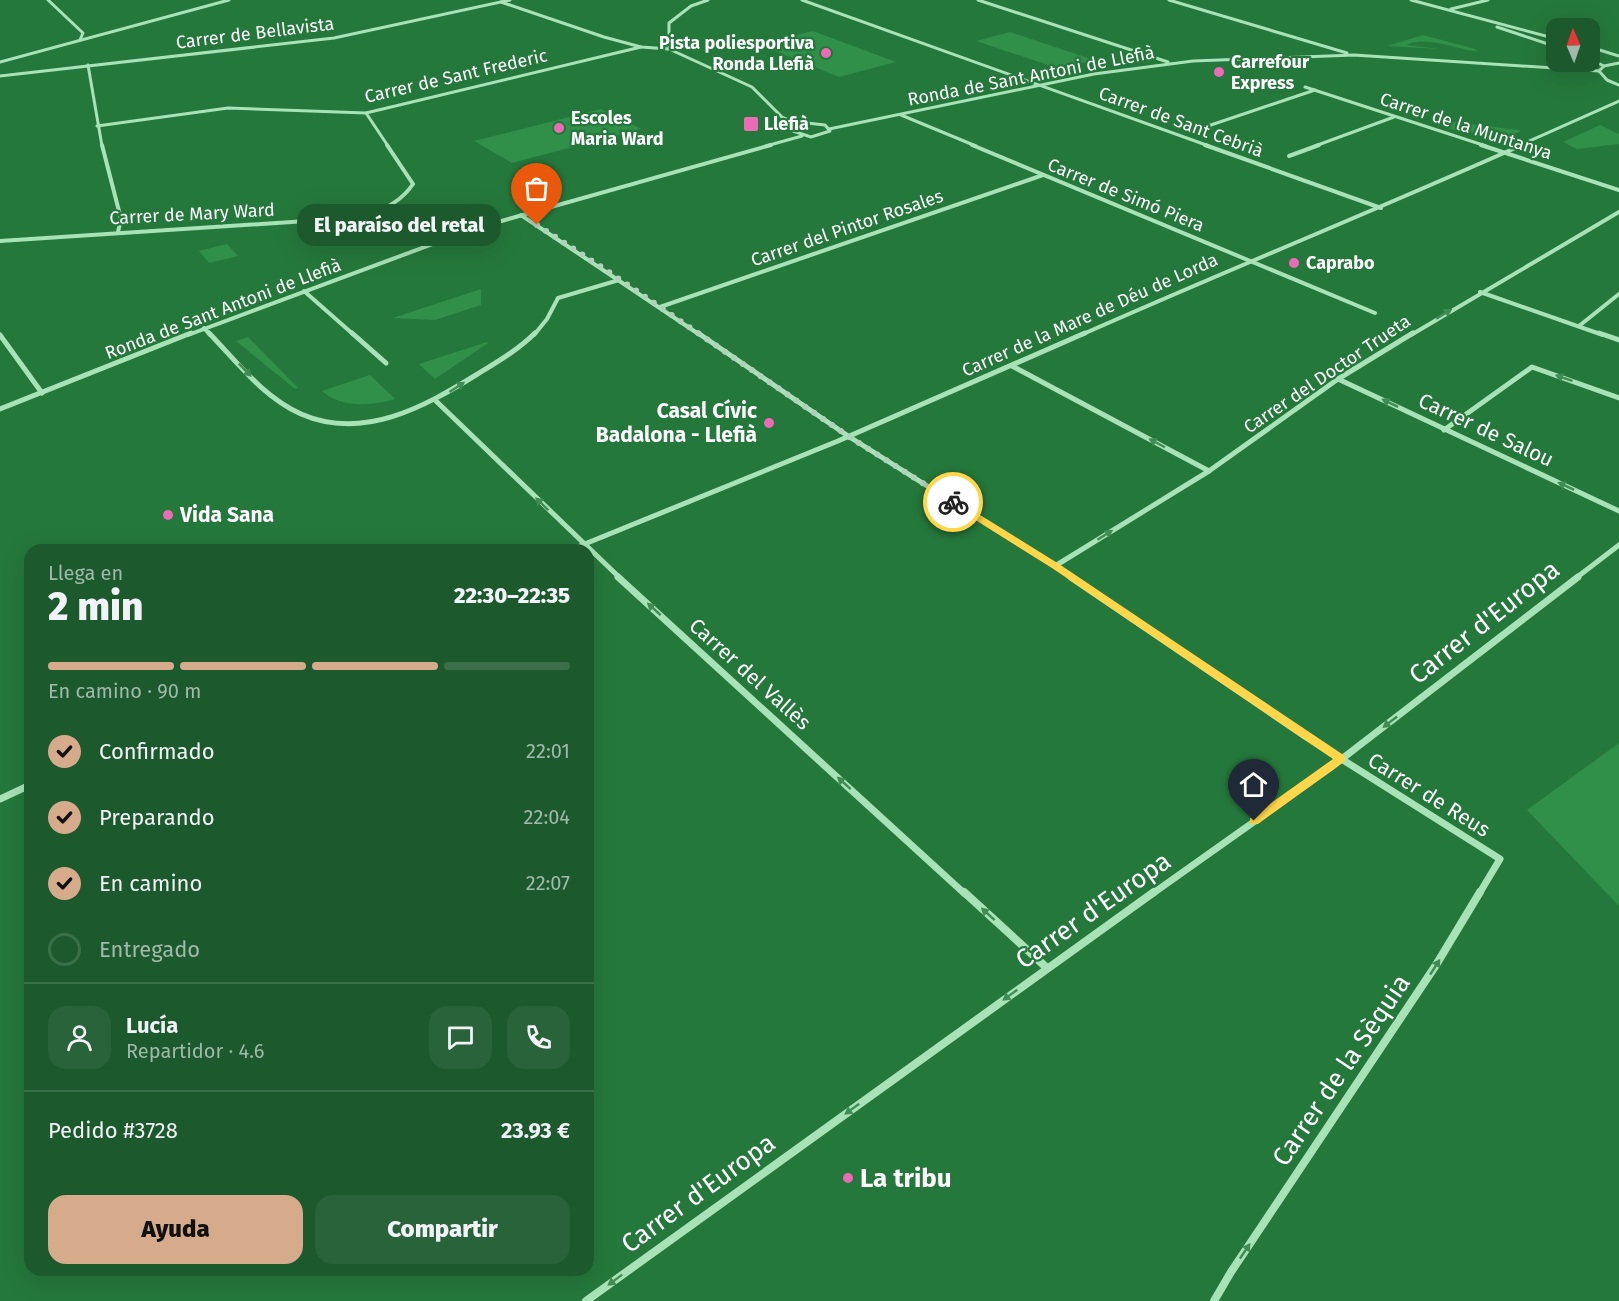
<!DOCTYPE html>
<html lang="es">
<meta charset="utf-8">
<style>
:root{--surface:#1c5a2d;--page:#296339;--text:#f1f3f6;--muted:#a0b9aa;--line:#3a6f49;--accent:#d6ab8b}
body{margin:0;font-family:"Fira Sans",sans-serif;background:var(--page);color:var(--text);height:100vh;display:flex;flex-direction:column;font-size:22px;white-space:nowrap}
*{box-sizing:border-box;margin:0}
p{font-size:20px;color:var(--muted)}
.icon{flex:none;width:33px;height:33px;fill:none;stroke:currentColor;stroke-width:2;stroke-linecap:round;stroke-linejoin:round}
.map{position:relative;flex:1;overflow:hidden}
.details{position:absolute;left:24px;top:544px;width:570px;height:732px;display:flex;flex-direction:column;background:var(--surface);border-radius:18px;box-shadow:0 6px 24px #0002}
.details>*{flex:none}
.needle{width:39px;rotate:358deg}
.tools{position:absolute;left:1546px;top:18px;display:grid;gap:12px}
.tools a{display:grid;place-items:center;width:54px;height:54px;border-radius:12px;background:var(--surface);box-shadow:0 6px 24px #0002;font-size:30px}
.pin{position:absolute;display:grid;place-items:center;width:51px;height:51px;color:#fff;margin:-62px -26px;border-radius:50% 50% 50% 0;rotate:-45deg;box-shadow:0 0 6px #0007}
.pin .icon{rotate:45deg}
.courier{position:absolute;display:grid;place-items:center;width:60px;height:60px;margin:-30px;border:4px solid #ffd54a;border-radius:50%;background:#fff;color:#222;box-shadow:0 2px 8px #0007}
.bubble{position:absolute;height:42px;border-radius:18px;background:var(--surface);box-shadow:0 6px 24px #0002;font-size:20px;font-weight:800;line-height:42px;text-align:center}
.headline em{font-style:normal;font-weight:800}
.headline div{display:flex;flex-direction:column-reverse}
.headline{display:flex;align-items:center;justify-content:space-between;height:102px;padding:0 24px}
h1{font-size:39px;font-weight:800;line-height:45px}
.bar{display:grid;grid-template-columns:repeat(4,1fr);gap:9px 6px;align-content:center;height:72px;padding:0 24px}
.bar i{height:8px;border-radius:4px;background:var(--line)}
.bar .selected{background:var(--accent)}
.bar p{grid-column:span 4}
.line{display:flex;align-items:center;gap:15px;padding:0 24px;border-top:2px solid var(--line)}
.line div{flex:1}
.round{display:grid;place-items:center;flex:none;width:63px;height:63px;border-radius:18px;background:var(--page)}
ol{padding:0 24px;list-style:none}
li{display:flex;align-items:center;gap:18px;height:66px}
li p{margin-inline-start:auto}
li .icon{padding:6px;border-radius:50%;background:var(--accent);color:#111;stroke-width:4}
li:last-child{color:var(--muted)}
li i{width:33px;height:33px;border:3px solid var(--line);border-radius:50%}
.cta{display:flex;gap:12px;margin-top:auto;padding:12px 24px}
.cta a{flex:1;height:69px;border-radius:18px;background:var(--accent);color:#111;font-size:24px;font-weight:800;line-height:69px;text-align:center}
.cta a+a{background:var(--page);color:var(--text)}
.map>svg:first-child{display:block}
</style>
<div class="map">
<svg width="1619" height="1301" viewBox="0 0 1619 1301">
<rect width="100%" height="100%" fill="#25783c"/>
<g fill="#308f48">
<polygon points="813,31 896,62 839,77 758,44"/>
<polygon points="1010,32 1097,61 1054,67 976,41"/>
<path d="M1423,35L1479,50H1474L1480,52C1457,50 1428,35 1406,45L1440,49L1387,46Z"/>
<polygon points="601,109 641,129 512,163 474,141"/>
<polygon points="1432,119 1518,130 1521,131 1493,143 1469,131 1463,133 1433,123"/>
<polygon points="1600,125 1619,134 1619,144 1577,149 1563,142"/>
<polygon points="227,244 238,256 209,263 199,251"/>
<polygon points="481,289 481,305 435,320 393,318"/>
<polygon points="248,337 298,388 295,389 236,341"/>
<polygon points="487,342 488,343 435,379 419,364"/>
<path d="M370,375L395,399C373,406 340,408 322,391Z"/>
<polygon points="1619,743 1619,906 1527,810"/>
</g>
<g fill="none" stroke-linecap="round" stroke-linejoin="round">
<g stroke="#a7e3b6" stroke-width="3">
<polyline points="48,0 83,33 80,40"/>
<polyline points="802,0 1209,146"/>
<polyline points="978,0 1168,62"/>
<polyline points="1169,0 1347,53"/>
<polyline points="1411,0 1557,39"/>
<polyline points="501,2 604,37 641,47 669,49 752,87 782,117 800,125"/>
<polyline points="1451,9 1488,0"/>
<polyline points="1497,27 1557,47"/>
<polyline points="1590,47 1619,56"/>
<polyline points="669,49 669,23 691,6 708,0"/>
<polyline points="1590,59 1604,66"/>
<polyline points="0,62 229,0"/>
<polyline points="88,65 102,146"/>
<polyline points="1599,71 1607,80 1619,85"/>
<polyline points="1599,71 1604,66 1619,63"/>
<polyline points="0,76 334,38 510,0"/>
<polyline points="1305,87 1486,146"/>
<polyline points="366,113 388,146"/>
<polyline points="901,115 976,146"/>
<polygon points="807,123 825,125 830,131 811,137 793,131 796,126"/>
<polyline points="97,126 228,108 366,113 641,47"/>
<polyline points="829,129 1094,74 1193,61 1354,55 1599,71"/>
<polyline points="1199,129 1315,90"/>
<polyline points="766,146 802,136"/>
<polyline points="1315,146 1394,117"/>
<polyline points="1518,146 1619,101"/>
</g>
<g stroke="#a7e3b6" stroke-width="4">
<polyline points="102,145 121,219 118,232"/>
<polyline points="972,145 1375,313"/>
<polyline points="1205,145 1381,208"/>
<polyline points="1481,145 1619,190"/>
<polyline points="1289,156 1319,145"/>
<polyline points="521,215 700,335"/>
<path d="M0,241L322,220C356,217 392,215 413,184L387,145"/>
<polyline points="304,291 354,335"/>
<polyline points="1480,292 1603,335"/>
<polyline points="660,307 1043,175"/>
<polyline points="1579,326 1619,294"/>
<polyline points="204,328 210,335"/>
<polyline points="188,335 473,229 771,145"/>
<polyline points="534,335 547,319 558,298 619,280"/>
<path d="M1081,335C1228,270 1376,210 1522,145"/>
<polyline points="1411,335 1619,212"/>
</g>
<g stroke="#a7e3b6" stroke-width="5">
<path d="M209,333C237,362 263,397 301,414C363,441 424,407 476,375C497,362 518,350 535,333"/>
<polyline points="352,333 386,363"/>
<polyline points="698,333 848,436 1073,578"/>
<polyline points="1599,333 1619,340"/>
<polyline points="0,335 42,393"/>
<polyline points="1012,366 1209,471"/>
<polyline points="1338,379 1619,511"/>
<polyline points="436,401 620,578"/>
<polyline points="0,409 191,333"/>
<polyline points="1444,430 1532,367 1619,398"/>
<polyline points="570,550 838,441 1085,333"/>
<polyline points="1055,566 1209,471 1338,379 1413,333"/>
<polyline points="1576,578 1619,545"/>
</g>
<g stroke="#a7e3b6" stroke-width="7">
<polyline points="618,577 965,894"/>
<polyline points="1071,577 1305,736 1500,859 1479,894"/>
<polyline points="0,799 30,785"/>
<polyline points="1152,894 1330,768 1578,577"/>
</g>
<g stroke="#a7e3b6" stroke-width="8">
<polyline points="964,892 1047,968"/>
<polyline points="586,1301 1154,892"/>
<polyline points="1214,1301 1231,1272 1436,965 1480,892"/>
</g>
</g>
<defs><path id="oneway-solid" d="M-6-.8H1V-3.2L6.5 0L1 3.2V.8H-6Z" transform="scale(1.5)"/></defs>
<g fill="#3f8d54">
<use href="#oneway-solid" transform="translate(1444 314) rotate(-31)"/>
<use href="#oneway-solid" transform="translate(245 370) rotate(46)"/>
<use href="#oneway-solid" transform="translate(1564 378) rotate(-161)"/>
<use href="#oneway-solid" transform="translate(457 387) rotate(-33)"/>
<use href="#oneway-solid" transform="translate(1390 403) rotate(-154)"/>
<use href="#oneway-solid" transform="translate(1157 443) rotate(-152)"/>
<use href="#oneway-solid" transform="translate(1566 486) rotate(-155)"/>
<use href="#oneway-solid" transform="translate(542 504) rotate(-136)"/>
<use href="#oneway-solid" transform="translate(1105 535) rotate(-32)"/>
<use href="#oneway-solid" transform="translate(654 609) rotate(-138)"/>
<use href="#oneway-solid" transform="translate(1390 722) rotate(142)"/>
<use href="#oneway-solid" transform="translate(844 783) rotate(-138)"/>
<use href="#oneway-solid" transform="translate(988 914) rotate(-138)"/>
<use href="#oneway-solid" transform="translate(1435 967) rotate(-57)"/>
<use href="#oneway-solid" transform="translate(1010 995) rotate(144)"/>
<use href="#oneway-solid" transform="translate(852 1109) rotate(144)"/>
<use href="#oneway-solid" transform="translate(1245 1251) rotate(-56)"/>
<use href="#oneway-solid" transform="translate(615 1280) rotate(143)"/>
</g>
<polygon fill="#ffd54a" points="950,500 956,500 1059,564 1345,756 1345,761 1258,824 1250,824 1250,818 1333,759 1052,568 950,504"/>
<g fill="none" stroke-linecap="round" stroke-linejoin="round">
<polyline stroke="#b3d0bb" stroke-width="6" stroke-dasharray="0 10.8" points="537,225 606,270 848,436 953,502"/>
</g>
<g fill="#ec6bb6" stroke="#25783c" stroke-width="2">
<circle cx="826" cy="53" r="6"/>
<circle cx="1219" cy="72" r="6"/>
<rect x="743" y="116" width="16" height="16" rx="3"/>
<circle cx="559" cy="128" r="6"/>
<circle cx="1294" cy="263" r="6"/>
<circle cx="769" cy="423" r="6"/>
<circle cx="168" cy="515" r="6"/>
<circle cx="848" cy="1178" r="6"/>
</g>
<g text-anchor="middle" stroke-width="4.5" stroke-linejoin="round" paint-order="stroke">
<g font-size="18" fill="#fff" stroke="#25783c">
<text transform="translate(255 33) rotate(-7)" y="6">Carrer de Bellavista</text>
<text transform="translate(456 76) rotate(-13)" y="6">Carrer de Sant Frederic</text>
<text transform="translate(1031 76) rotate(-11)" y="6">Ronda de Sant Antoni de Llefià</text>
<text transform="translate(1181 122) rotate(20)" y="6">Carrer de Sant Cebrià</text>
<text transform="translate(1466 126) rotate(18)" y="6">Carrer de la Muntanya</text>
<text transform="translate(1126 195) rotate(22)" y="6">Carrer de Simó Piera</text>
<text transform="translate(192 214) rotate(-3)" y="6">Carrer de Mary Ward</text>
<text transform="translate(847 228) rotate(-19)" y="6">Carrer del Pintor Rosales</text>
<text transform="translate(223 309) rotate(-21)" y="6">Ronda de Sant Antoni de Llefià</text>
<text transform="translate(1090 315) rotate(-24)" y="6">Carrer de la Mare de Déu de Lorda</text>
<text transform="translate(1327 374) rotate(-34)" y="6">Carrer del Doctor Trueta</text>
</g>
<g font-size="18" font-weight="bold" fill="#fff" stroke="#25783c" text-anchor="start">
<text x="814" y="49" text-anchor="end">Pista poliesportiva<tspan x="814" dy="21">Ronda Llefià</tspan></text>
<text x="1231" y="68">Carrefour<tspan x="1231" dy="21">Express</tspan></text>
<text x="571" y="124">Escoles<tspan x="571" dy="21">Maria Ward</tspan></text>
<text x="764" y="130">Llefià</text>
<text x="1306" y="269">Caprabo</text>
</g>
<g font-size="21" font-weight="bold" fill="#fff" stroke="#25783c" text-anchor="end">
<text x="757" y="418">Casal Cívic<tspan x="757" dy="24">Badalona - Llefià</tspan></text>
<text x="180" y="522" text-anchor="start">Vida Sana</text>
</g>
<g font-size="21" fill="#fff" stroke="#25783c">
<text transform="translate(1486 430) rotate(25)" y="7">Carrer de Salou</text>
<text transform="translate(750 674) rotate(42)" y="7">Carrer del Vallès</text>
<text transform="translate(1429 795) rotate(32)" y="7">Carrer de Reus</text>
</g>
<g font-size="26" fill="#fff" stroke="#25783c">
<text transform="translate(1484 622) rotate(-38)" y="9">Carrer d'Europa</text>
<text transform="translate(1093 910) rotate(-35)" y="9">Carrer d'Europa</text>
<text transform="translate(1341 1070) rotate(-56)" y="9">Carrer de la Sèquia</text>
<text transform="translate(698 1193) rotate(-36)" y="9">Carrer d'Europa</text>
</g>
<g font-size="26" font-weight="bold" fill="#fff" stroke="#25783c" text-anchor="start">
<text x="860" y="1187">La tribu</text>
</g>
</g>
</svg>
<div class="tools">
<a><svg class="needle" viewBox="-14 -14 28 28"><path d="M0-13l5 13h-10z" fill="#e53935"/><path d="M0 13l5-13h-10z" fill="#a0b9aa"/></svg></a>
</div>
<div class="pin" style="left:537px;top:225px;background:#ea580c"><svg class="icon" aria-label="bag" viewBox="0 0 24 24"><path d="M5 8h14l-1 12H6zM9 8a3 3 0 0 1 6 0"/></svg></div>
<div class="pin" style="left:1254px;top:821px;background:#1f2937"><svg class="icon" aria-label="home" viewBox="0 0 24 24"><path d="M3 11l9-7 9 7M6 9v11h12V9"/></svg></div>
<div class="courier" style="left:953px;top:502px"><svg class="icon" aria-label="bike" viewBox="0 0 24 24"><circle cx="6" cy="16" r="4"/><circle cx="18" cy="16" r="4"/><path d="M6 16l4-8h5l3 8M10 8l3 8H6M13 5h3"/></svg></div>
<div class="bubble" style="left:297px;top:204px;width:204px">El paraíso del retal</div>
<section class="details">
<div class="headline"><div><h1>2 min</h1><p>Llega en</p></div><em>22:30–22:35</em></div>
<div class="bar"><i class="selected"></i><i class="selected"></i><i class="selected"></i><i></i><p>En camino · 90 m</p></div>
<ol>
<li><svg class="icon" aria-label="check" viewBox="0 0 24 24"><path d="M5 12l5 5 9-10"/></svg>Confirmado<p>22:01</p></li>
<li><svg class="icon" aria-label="check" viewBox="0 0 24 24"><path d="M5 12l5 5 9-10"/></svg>Preparando<p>22:04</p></li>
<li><svg class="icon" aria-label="check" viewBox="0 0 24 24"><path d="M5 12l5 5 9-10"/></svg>En camino<p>22:07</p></li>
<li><i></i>Entregado</li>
</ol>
<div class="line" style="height:108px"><a class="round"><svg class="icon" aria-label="person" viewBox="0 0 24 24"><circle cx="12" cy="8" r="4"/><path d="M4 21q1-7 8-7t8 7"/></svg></a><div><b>Lucía</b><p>Repartidor · 4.6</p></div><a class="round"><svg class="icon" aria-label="chat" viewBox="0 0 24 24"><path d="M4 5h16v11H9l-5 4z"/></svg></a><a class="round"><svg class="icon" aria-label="phone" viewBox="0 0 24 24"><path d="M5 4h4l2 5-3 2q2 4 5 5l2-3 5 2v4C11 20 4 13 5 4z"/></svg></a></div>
<div class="line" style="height:78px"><div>Pedido #3728</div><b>23.93 €</b></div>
<div class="cta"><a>Ayuda</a><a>Compartir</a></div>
</section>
</div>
